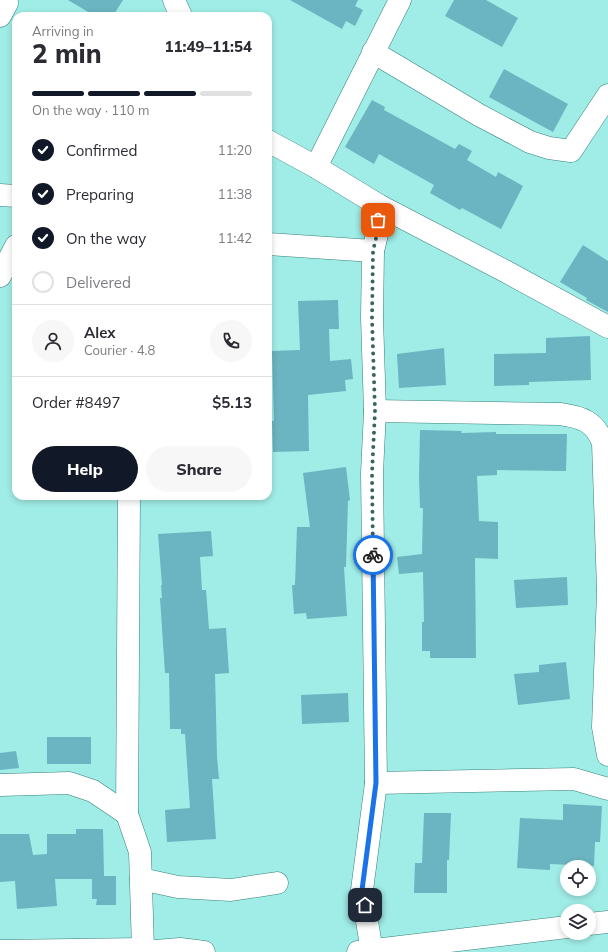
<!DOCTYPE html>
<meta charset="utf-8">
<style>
:root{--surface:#fff;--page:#f7f7f7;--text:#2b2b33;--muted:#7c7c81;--line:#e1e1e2;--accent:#111827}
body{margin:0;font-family:Mulish,sans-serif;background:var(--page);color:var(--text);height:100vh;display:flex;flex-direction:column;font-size:15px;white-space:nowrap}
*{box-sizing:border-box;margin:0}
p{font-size:13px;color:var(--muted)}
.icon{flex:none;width:22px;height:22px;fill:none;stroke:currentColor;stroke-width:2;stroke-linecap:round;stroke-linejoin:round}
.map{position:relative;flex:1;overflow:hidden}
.sheet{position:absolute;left:12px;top:12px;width:260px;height:488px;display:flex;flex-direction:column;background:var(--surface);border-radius:12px;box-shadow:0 2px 6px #0003}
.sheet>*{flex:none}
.buttons{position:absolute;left:560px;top:860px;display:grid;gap:8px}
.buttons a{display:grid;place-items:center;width:36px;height:36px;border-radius:50%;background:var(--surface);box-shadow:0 2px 6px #0003;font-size:20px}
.pin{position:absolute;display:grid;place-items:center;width:34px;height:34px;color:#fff;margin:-17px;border-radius:8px;box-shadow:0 2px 6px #0006}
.courier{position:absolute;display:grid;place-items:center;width:40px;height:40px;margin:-20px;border:3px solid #1a73e8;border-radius:50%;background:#fff;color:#222;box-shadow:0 1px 5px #0007}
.head em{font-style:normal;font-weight:800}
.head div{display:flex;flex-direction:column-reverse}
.head{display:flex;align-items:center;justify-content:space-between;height:68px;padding:0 20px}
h1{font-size:26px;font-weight:800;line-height:30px}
.bar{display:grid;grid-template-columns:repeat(4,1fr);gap:6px 4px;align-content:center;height:48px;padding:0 20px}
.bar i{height:5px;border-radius:3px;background:var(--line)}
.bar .selected{background:var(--accent)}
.bar p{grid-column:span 4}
.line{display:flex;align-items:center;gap:10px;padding:0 20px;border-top:1px solid var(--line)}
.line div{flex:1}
.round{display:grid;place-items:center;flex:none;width:42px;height:42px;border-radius:21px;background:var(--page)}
ol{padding:0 20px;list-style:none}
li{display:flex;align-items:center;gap:12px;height:44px}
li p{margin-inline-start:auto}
li .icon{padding:4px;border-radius:50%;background:var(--accent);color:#fff;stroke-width:4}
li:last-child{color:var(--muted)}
li i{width:22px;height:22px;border:2px solid var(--line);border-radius:50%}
.action{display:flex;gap:8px;margin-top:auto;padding:8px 20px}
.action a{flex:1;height:46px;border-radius:24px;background:var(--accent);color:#fff;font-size:16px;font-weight:800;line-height:46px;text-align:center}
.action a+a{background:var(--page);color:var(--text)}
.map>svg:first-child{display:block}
</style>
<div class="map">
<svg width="608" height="952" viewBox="0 0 608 952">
<rect width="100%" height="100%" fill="#a0ece6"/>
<g fill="#6bb4c1">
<polygon points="68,0 123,0 113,16 95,16"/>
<polygon points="290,0 358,0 355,6 363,10 355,26 346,21 342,29"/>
<polygon points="454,0 486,0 518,18 502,47 445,16"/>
<polygon points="504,69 568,104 553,132 489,97"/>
<polygon points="372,100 385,107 384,110 455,149 459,144 472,151 467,160 496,177 498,172 523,186 501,229 462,208 460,210 430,193 434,185 379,154 374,164 345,147"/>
<polygon points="583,245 608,261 608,312 586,300 587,298 560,282"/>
<polygon points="338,300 339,329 329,329 330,361 351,359 353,379 345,380 346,391 308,395 309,451 273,452 272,421 274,421 272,351 300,350 298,301"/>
<polygon points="590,336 591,380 529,382 529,385 494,386 494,354 546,353 546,338"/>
<polygon points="444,348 446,385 399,388 397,354"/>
<polygon points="420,430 462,431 461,433 496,432 496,434 567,434 566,471 497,470 497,475 477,476 479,521 498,522 498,559 475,558 476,658 430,658 430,651 422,651 422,622 424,622 423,572 399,574 397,557 422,554 423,508 420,508 419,476"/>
<polygon points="346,467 350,500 348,501 346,567 344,567 347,616 307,619 306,613 294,614 292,585 295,585 297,527 310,527 303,473"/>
<polygon points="211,531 213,556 200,557 202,590 206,590 209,629 226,628 229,673 215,674 217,757 219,779 212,779 216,839 167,842 165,810 190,808 185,734 181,734 181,729 170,729 169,673 165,673 160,598 162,598 161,585 162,585 158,534"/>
<polygon points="567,577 568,605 516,608 514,580"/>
<polygon points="566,662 570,699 518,705 514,674 539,672 539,665"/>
<polygon points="348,693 349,722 302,724 301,695"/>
<rect x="47" y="737" width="44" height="27"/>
<polygon points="16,751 19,768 0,770 0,753"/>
<polygon points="563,804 602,806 600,842 595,842 594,866 550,864 550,870 517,868 520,818 563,820"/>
<polygon points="424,813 451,813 449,860 447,860 447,893 414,893 415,863 422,863"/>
<polygon points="76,829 103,829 104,876 116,876 116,905 96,905 97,899 92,899 92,879 55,879 57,906 17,909 15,881 0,882 0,834 29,834 33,855 47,854 47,834 76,834"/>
</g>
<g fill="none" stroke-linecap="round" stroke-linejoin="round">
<g stroke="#34817d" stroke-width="23">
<g id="minor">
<polyline points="174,0 181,16"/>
<polyline points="0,16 7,3"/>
<polyline points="373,52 479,115 530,142 549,148 571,151 608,95"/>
<polyline points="268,141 316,167 380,206 505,271 608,327"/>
<polyline points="316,167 400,0"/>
<polyline points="0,195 16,196"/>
<polyline points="268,244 373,251"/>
<polyline points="0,276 16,246"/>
<path d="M375,411L560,414C581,417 595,421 603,443L608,589"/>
<polyline points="129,496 127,814 140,852 143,949 142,952"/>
<polyline points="608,592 603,727 608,755"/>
<polyline points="376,783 574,779 608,789"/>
<polyline points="0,785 69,783 93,791 127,814"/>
<polyline points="141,879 178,887 231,890 277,883"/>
<polyline points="589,924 608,922"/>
<polyline points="0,951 143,949 156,951 180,949 204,952"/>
<polyline points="358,952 567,927"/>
<polyline points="372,952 362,890 376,783 372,473 375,411 372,318 373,251 377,234 380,206"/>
</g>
</g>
<use href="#minor" stroke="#fff" stroke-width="22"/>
</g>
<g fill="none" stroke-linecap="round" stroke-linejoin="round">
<polyline stroke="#386461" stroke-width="4" stroke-dasharray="0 7.2" points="373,555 372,473 375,411 372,318 373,251 377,234 378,220"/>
<polyline stroke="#1a73e8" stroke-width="5" points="365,905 362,890 376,783 373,555"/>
</g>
</svg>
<div class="buttons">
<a><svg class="icon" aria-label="locate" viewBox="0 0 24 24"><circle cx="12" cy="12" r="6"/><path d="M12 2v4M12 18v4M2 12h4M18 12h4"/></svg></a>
<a><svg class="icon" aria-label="layers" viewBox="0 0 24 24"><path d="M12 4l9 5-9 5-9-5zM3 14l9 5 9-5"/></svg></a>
</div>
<div class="pin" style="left:378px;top:220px;background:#ea580c"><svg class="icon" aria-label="bag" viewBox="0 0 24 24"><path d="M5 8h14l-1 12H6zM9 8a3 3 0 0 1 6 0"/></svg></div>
<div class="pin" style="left:365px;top:905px;background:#1f2937"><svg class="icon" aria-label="home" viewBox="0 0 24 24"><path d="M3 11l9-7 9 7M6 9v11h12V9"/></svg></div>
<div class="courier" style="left:373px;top:555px"><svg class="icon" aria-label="bike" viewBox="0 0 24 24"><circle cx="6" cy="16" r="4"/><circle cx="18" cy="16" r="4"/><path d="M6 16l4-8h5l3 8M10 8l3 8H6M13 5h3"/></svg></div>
<section class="sheet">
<div class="head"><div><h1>2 min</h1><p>Arriving in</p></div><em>11:49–11:54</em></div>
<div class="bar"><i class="selected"></i><i class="selected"></i><i class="selected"></i><i></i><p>On the way · 110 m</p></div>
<ol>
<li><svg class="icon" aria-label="check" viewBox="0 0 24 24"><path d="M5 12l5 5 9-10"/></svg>Confirmed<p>11:20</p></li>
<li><svg class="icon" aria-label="check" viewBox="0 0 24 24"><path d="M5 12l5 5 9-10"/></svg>Preparing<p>11:38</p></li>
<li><svg class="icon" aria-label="check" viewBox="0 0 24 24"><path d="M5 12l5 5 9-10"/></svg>On the way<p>11:42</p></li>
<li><i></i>Delivered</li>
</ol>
<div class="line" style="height:72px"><a class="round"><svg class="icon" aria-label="person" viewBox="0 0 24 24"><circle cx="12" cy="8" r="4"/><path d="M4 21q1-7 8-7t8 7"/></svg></a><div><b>Alex</b><p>Courier · 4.8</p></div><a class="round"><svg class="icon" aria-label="phone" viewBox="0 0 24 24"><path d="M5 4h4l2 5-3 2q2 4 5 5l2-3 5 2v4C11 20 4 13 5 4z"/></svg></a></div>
<div class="line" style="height:52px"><div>Order #8497</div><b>$5.13</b></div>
<div class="action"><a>Help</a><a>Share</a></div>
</section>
</div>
